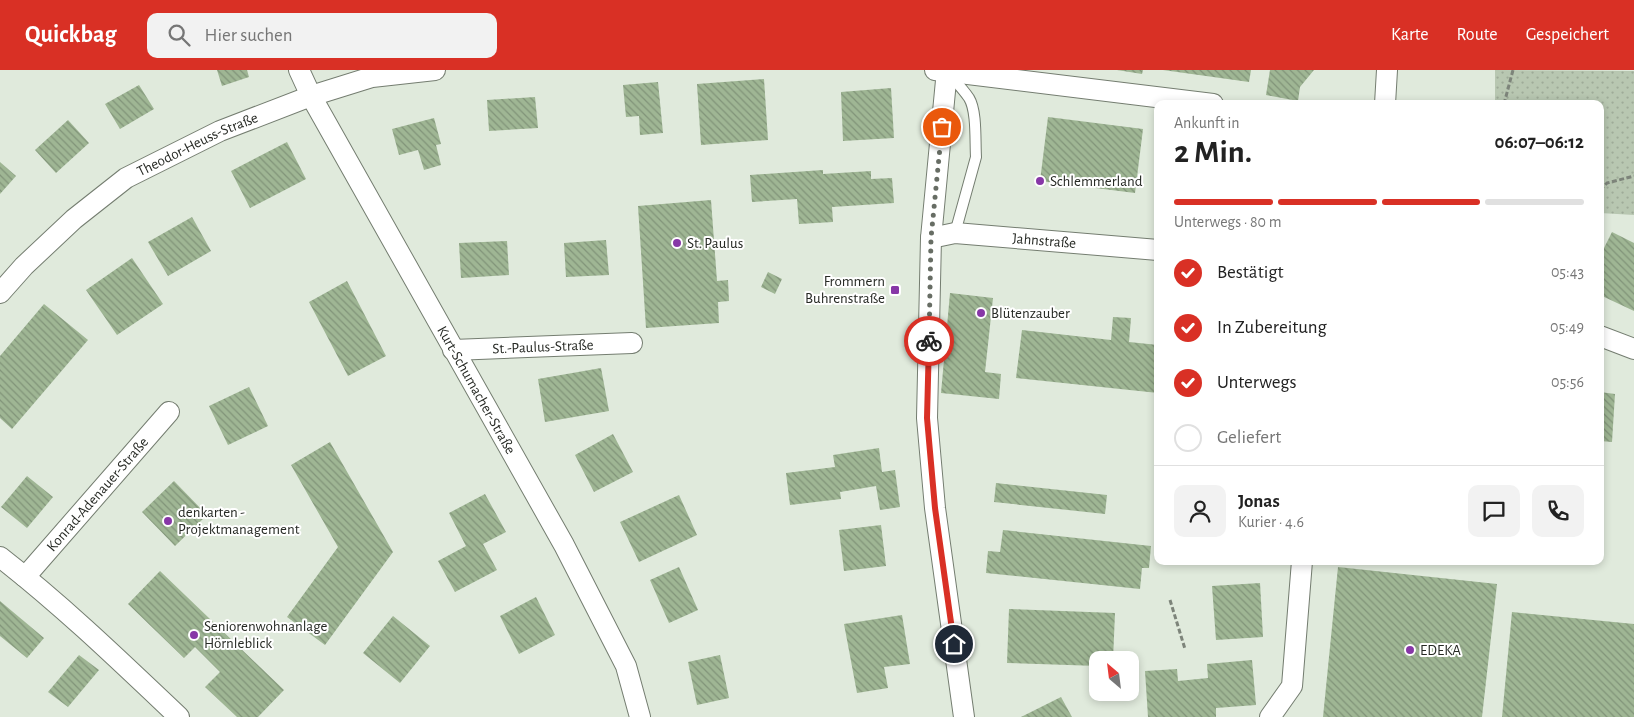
<!DOCTYPE html>
<html lang="de">
<meta charset="utf-8">
<style>
:root{--surface:#fff;--page:#f2f2f2;--text:#222;--muted:#767676;--line:#e0e0e0;--accent:#d93025}
body{margin:0;font-family:"Alegreya Sans",sans-serif;background:var(--page);color:var(--text);height:100vh;display:flex;flex-direction:column;font-size:19px;white-space:nowrap}
*{box-sizing:border-box;margin:0}
p{font-size:16px;color:var(--muted)}
.icon{flex:none;width:28px;height:28px;fill:none;stroke:currentColor;stroke-width:2;stroke-linecap:round;stroke-linejoin:round}
.map{position:relative;flex:1;overflow:hidden}
.panel{position:absolute;left:1154px;top:30px;width:450px;height:465px;display:flex;flex-direction:column;background:var(--surface);border-radius:10px;box-shadow:0 2px 8px #0003}
.panel>*{flex:none}
.needle{width:32px;rotate:332deg}
.fabs{position:absolute;left:1089px;top:581px;display:grid;gap:10px}
.fabs a{display:grid;place-items:center;width:50px;height:50px;border-radius:10px;background:var(--surface);box-shadow:0 2px 8px #0003;font-size:25px}
.pin{position:absolute;display:grid;place-items:center;width:42px;height:42px;color:#fff;margin:-21px;border:2px solid #fff;border-radius:50%;box-shadow:0 1px 5px #0007}
.courier{position:absolute;display:grid;place-items:center;width:50px;height:50px;margin:-25px;border:4px solid #d93025;border-radius:50%;background:#fff;color:#222;box-shadow:0 1px 6px #0007}
.head em{font-style:normal;font-weight:700}
.head div{display:flex;flex-direction:column-reverse}
.head{display:flex;align-items:center;justify-content:space-between;height:85px;padding:0 20px}
h1{font-size:32px;font-weight:700;line-height:38px}
.bar{display:grid;grid-template-columns:repeat(4,1fr);gap:8px 5px;align-content:center;height:60px;padding:0 20px}
.bar i{height:6px;border-radius:4px;background:var(--line)}
.bar .active{background:var(--accent)}
.bar p{grid-column:span 4}
.line{display:flex;align-items:center;gap:12px;padding:0 20px;border-top:1px solid var(--line)}
.line div{flex:1}
.round{display:grid;place-items:center;flex:none;width:52px;height:52px;border-radius:10px;background:var(--page)}
ol{padding:0 20px;list-style:none}
li{display:flex;align-items:center;gap:15px;height:55px}
li p{margin-inline-start:auto}
li .icon{padding:5px;border-radius:50%;background:var(--accent);color:#fff;stroke-width:4}
li:last-child{color:var(--muted)}
li i{width:28px;height:28px;border:2px solid var(--line);border-radius:50%}
header{display:flex;align-items:center;gap:30px;box-sizing:border-box;height:70px;padding:0 25px;background:var(--accent);color:#fff}
header strong{font-size:24px}
nav{display:flex;gap:28px;margin-inline-start:auto;font-size:18px}
.search{width:350px;height:45px;background:var(--page);display:flex;align-items:center;gap:12px;box-sizing:border-box;padding:0 18px;border-radius:10px;color:var(--muted);font-size:19px}
.map>svg:first-child{display:block}
</style>
<header>
<strong>Quickbag</strong>
<div class="search"><svg class="icon" aria-label="search" viewBox="0 0 24 24"><circle cx="10" cy="10" r="6"/><path d="M15 15l6 6"/></svg>Hier suchen</div>
<nav><a>Karte</a><a>Route</a><a>Gespeichert</a></nav>
</header>
<div class="map">
<svg width="1634" height="647" viewBox="0 0 1634 647">
<defs>
<pattern id="park-dots" width="8" height="8" patternUnits="userSpaceOnUse" patternTransform="scale(1.25)"><rect width="8" height="8" fill="#b8c7b1"/><path d="M2 2h.1M6 6h.1" fill="none" stroke="#9eab98" stroke-width="1.8" stroke-linecap="round"/></pattern>
<pattern id="building-back-hatch" width="6" height="6" patternUnits="userSpaceOnUse" patternTransform="scale(1.25)"><rect width="6" height="6" fill="#9fb694"/><path d="M-1 5l2 2M0 0l6 6M5-1l2 2" fill="none" stroke="#819479"/></pattern>
</defs>
<rect width="100%" height="100%" fill="#e0eadc"/>
<polygon fill="url(#park-dots)" points="1495,0 1634,1 1634,145 1600,143 1600,34 1495,34"/>
<g fill="url(#building-back-hatch)">
<polygon points="217,0 247,0 249,7 222,16"/>
<polygon points="1117,0 1143,0 1142,4"/>
<polygon points="1163,0 1251,0 1249,12"/>
<polygon points="1270,0 1314,0 1300,17 1298,31 1266,25"/>
<polygon points="764,9 768,70 701,75 697,14"/>
<polygon points="658,12 663,63 640,65 639,46 626,47 623,15"/>
<polygon points="139,15 154,39 120,59 105,34"/>
<polygon points="891,18 894,68 843,71 841,22"/>
<polygon points="535,27 538,58 489,61 487,30"/>
<polygon points="1048,47 1143,59 1135,123 1040,111"/>
<polygon points="434,48 441,74 436,75 441,95 424,100 418,80 399,85 392,59"/>
<polygon points="68,50 89,73 56,103 35,80"/>
<polygon points="287,72 306,109 250,138 231,101"/>
<polygon points="0,92 16,106 0,124"/>
<polygon points="823,100 823,104 871,101 871,109 892,108 894,133 832,137 833,152 799,154 797,129 752,132 750,105"/>
<polygon points="711,130 717,211 728,210 729,231 718,232 719,253 646,258 638,136"/>
<polygon points="192,147 211,181 168,206 148,172"/>
<polygon points="1612,162 1634,173 1634,241 1600,225 1600,186"/>
<polygon points="606,170 609,205 566,207 564,173"/>
<polygon points="507,171 509,205 461,208 459,173"/>
<polygon points="132,188 163,234 117,265 86,220"/>
<polygon points="768,202 782,209 775,224 761,217"/>
<polygon points="347,211 386,286 348,306 309,232"/>
<polygon points="950,223 993,228 985,302 1001,304 999,329 941,323"/>
<polygon points="44,234 88,270 12,359 0,348 0,286"/>
<polygon points="1113,247 1131,248 1129,272 1158,275 1158,323 1016,308 1022,260 1111,270"/>
<polygon points="601,298 609,341 545,352 538,309"/>
<polygon points="249,317 268,356 228,375 209,336"/>
<polygon points="1600,322 1615,324 1612,372 1600,371"/>
<polygon points="613,364 633,402 594,422 575,385"/>
<polygon points="330,372 393,482 325,575 287,547 338,477 291,395"/>
<polygon points="879,378 882,402 895,400 900,437 880,440 876,416 840,422 841,429 790,435 786,403 835,397 833,385"/>
<polygon points="27,406 53,427 27,458 1,437"/>
<polygon points="174,411 207,445 175,476 142,442"/>
<polygon points="996,413 1107,425 1105,444 994,432"/>
<polygon points="485,424 506,462 483,474 497,500 455,522 438,491 466,476 449,443"/>
<polygon points="679,425 697,465 639,492 620,452"/>
<polygon points="881,455 886,496 844,501 839,460"/>
<polygon points="1003,460 1151,476 1149,498 1142,498 1140,519 986,503 988,481 1000,482"/>
<polygon points="679,497 698,540 669,553 650,510"/>
<polygon points="1338,497 1497,514 1482,647 1323,647"/>
<polygon points="160,501 284,620 258,647 237,647 205,617 220,602 195,577 184,588 128,534"/>
<polygon points="1260,513 1263,567 1216,570 1212,516"/>
<polygon points="536,527 555,565 519,584 500,546"/>
<polygon points="0,531 44,568 27,588 0,566"/>
<polygon points="1009,539 1115,543 1113,590 1098,590 1098,596 1007,593"/>
<polygon points="1512,542 1634,554 1634,647 1502,647"/>
<polygon points="902,545 910,594 884,597 888,618 857,623 844,554"/>
<polygon points="393,546 430,576 400,613 363,583"/>
<polygon points="79,585 99,600 68,637 48,622"/>
<polygon points="720,585 729,628 697,635 688,592"/>
<polygon points="1252,590 1256,635 1216,638 1216,647 1148,647 1145,601 1177,599 1178,611 1208,608 1207,594"/>
<polygon points="1061,627 1072,647 1021,647"/>
</g>
<g fill="none" stroke-linecap="round" stroke-linejoin="round">
<g stroke="#747d70" stroke-width="12">
<path id="service" d="M948,3C955,11 963,19 969,28C977,41 975,71 976,87L955,163"/>
</g>
<g stroke="#747d70" stroke-width="22">
<g id="minor">
<path id="s1" d="M299,0L311,26L564,475L626,596L640,647"/>
<polyline points="935,0 1213,34"/>
<polyline points="947,0 931,168 927,348 935,438 964,647"/>
<polyline points="1385,34 1387,0"/>
<path id="s2" d="M931,168L955,163L1158,180"/>
<path id="s3" d="M0,223L24,196L74,149L126,108L220,61L311,26L372,7L435,0"/>
<polyline points="1600,266 1634,279"/>
<path id="s4" d="M453,280L632,273"/>
<path d="M0,487C63,536 121,592 179,647"/>
<path id="s5" d="M25,507L169,342"/>
<polyline points="1270,647 1292,616 1302,491"/>
</g>
</g>
<g stroke="#7d847a" stroke-width="3" stroke-dasharray="5 2.5" stroke-linecap="butt">
<polyline points="1504,34 1513,0"/>
<polyline points="1600,120 1607,113 1634,106"/>
<polyline points="1170,530 1185,579"/>
</g>
<use href="#service" stroke="#fff" stroke-width="10"/>
<use href="#minor" stroke="#fff" stroke-width="20"/>
</g>
<g fill="none" stroke-linecap="round" stroke-linejoin="round">
<polyline stroke="#676d64" stroke-width="5" stroke-dasharray="0 9" points="929,271 931,168 942,57"/>
<polyline stroke="#d93025" stroke-width="6" points="929,271 927,348 935,438 954,574"/>
</g>
<g fill="#8737a7" stroke="#fff" stroke-width="2">
<circle cx="1040" cy="111" r="5"/>
<circle cx="677" cy="173" r="5"/>
<rect x="890" y="215" width="10" height="10" rx="2.5"/>
<circle cx="981" cy="243" r="5"/>
<circle cx="168" cy="451" r="5"/>
<circle cx="194" cy="565" r="5"/>
<circle cx="1410" cy="580" r="5"/>
</g>
<g text-anchor="middle" stroke-width="4" stroke-linejoin="round" paint-order="stroke">
<g font-size="15" fill="#262924" stroke="#fff">
<text dy="5" stroke="none"><textPath href="#s3" startOffset="250">Theodor-Heuss-Straße</textPath></text>
<text dy="5" stroke="none"><textPath href="#s2" startOffset="114">Jahnstraße</textPath></text>
<text dy="5" stroke="none"><textPath href="#s4" startOffset="90">St.-Paulus-Straße</textPath></text>
<text dy="5" stroke="none"><textPath href="#s1" startOffset="366">Kurt-Schumacher-Straße</textPath></text>
<text dy="5" stroke="none"><textPath href="#s5" startOffset="110">Konrad-Adenauer-Straße</textPath></text>
</g>
<g font-size="15" fill="#262924" stroke="#fff" text-anchor="start">
<text x="1050" y="116">Schlemmerland</text>
<text x="687" y="178">St. Paulus</text>
<text x="885" y="216" text-anchor="end">Frommern<tspan x="885" dy="17">Buhrenstraße</tspan></text>
<text x="991" y="248">Blütenzauber</text>
<text x="178" y="447">denkarten -<tspan x="178" dy="17">Projektmanagement</tspan></text>
<text x="204" y="561">Seniorenwohnanlage<tspan x="204" dy="17">Hörnleblick</tspan></text>
<text x="1420" y="585">EDEKA</text>
</g>
</g>
</svg>
<div class="fabs">
<a><svg class="needle" viewBox="-14 -14 28 28"><path d="M0-13l5 13h-10z" fill="#e53935"/><path d="M0 13l5-13h-10z" fill="#767676"/></svg></a>
</div>
<div class="pin" style="left:942px;top:57px;background:#ea580c"><svg class="icon" aria-label="bag" viewBox="0 0 24 24"><path d="M5 8h14l-1 12H6zM9 8a3 3 0 0 1 6 0"/></svg></div>
<div class="pin" style="left:954px;top:574px;background:#1f2937"><svg class="icon" aria-label="home" viewBox="0 0 24 24"><path d="M3 11l9-7 9 7M6 9v11h12V9"/></svg></div>
<div class="courier" style="left:929px;top:271px"><svg class="icon" aria-label="bike" viewBox="0 0 24 24"><circle cx="6" cy="16" r="4"/><circle cx="18" cy="16" r="4"/><path d="M6 16l4-8h5l3 8M10 8l3 8H6M13 5h3"/></svg></div>
<section class="panel">
<div class="head"><div><h1>2 Min.</h1><p>Ankunft in</p></div><em>06:07–06:12</em></div>
<div class="bar"><i class="active"></i><i class="active"></i><i class="active"></i><i></i><p>Unterwegs · 80 m</p></div>
<ol>
<li><svg class="icon" aria-label="check" viewBox="0 0 24 24"><path d="M5 12l5 5 9-10"/></svg>Bestätigt<p>05:43</p></li>
<li><svg class="icon" aria-label="check" viewBox="0 0 24 24"><path d="M5 12l5 5 9-10"/></svg>In Zubereitung<p>05:49</p></li>
<li><svg class="icon" aria-label="check" viewBox="0 0 24 24"><path d="M5 12l5 5 9-10"/></svg>Unterwegs<p>05:56</p></li>
<li><i></i>Geliefert</li>
</ol>
<div class="line" style="height:90px"><a class="round"><svg class="icon" aria-label="person" viewBox="0 0 24 24"><circle cx="12" cy="8" r="4"/><path d="M4 21q1-7 8-7t8 7"/></svg></a><div><b>Jonas</b><p>Kurier · 4.6</p></div><a class="round"><svg class="icon" aria-label="chat" viewBox="0 0 24 24"><path d="M4 5h16v11H9l-5 4z"/></svg></a><a class="round"><svg class="icon" aria-label="phone" viewBox="0 0 24 24"><path d="M5 4h4l2 5-3 2q2 4 5 5l2-3 5 2v4C11 20 4 13 5 4z"/></svg></a></div>
</section>
</div>
